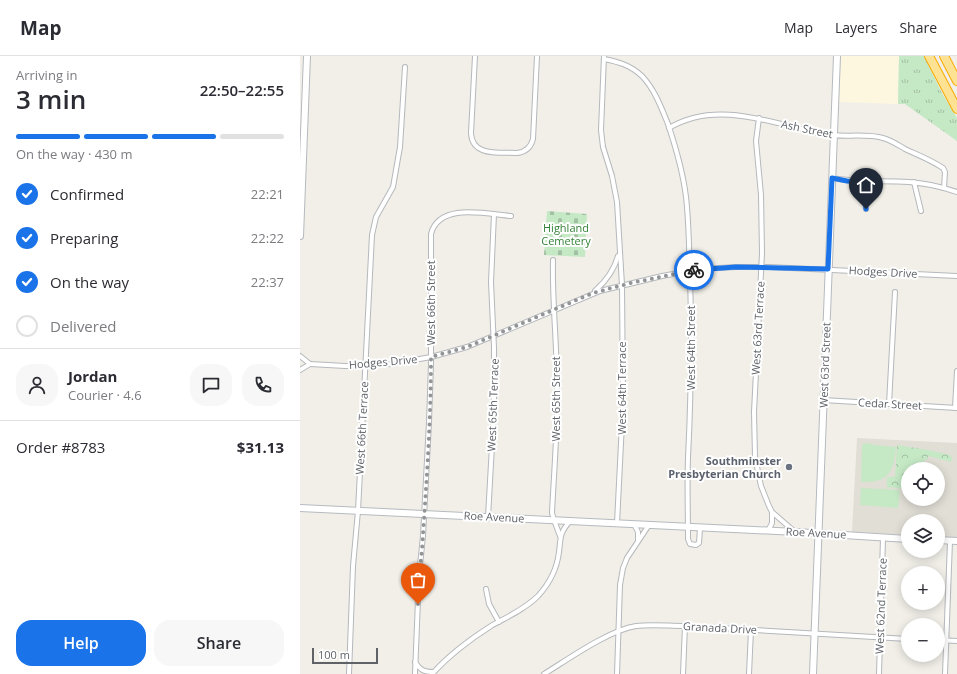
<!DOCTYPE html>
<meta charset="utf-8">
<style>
:root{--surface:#fff;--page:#f7f7f7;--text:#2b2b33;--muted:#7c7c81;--line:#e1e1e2;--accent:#1a73e8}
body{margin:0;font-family:"Open Sans",sans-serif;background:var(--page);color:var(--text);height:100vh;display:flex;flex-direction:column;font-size:15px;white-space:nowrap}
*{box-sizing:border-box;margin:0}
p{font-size:13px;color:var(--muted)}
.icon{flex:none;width:22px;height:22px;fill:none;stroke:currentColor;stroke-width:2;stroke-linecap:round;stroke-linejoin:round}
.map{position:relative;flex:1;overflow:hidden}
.details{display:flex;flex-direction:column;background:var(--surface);width:300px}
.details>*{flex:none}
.tools{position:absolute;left:601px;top:406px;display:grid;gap:8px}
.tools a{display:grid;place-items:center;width:44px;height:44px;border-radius:50%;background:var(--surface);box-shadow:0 2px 10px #0003;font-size:20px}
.scale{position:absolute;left:12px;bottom:10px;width:66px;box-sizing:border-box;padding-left:4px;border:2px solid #5f6368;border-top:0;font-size:11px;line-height:14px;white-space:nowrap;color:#5f6368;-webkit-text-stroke:3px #fff;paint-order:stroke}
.pin{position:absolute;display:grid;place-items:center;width:34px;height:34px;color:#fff;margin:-41px -17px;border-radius:50% 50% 50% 0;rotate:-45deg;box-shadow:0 0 4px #0007}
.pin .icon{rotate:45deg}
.courier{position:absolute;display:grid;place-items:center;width:40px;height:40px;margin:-20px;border:3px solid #1a73e8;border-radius:50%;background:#fff;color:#222;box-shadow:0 1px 5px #0007}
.headline em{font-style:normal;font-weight:600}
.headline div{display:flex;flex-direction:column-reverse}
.headline{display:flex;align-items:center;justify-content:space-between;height:68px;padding:0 16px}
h1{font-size:26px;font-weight:600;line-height:30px}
.bar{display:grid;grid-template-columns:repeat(4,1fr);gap:6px 4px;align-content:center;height:48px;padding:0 16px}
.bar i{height:5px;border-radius:3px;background:var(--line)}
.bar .active{background:var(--accent)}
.bar p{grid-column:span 4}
.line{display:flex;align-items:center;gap:10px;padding:0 16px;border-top:1px solid var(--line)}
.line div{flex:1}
.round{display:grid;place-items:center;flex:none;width:42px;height:42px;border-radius:16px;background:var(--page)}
ol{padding:0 16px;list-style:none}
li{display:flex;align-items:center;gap:12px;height:44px}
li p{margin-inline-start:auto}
li .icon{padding:4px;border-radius:50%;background:var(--accent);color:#fff;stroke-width:4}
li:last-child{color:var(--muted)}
li i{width:22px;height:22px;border:2px solid var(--line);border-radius:50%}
.primary-button{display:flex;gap:8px;margin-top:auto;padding:8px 16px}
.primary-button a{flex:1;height:46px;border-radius:16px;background:var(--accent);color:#fff;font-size:16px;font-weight:600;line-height:46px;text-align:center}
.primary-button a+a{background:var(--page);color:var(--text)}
header{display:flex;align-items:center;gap:24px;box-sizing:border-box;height:56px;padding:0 20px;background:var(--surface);border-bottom:1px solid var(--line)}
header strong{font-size:19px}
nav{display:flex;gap:22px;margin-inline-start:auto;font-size:14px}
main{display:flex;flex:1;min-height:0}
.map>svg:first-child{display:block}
</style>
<header>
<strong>Map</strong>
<nav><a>Map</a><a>Layers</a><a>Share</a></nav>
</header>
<main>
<section class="details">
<div class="headline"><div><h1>3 min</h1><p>Arriving in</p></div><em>22:50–22:55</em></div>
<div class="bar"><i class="active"></i><i class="active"></i><i class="active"></i><i></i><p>On the way · 430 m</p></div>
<ol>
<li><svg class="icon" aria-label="check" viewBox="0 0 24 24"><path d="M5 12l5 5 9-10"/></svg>Confirmed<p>22:21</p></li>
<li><svg class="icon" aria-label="check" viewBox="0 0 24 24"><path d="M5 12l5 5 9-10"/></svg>Preparing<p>22:22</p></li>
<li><svg class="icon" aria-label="check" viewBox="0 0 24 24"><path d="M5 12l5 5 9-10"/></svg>On the way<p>22:37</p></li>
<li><i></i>Delivered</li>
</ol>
<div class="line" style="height:72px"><a class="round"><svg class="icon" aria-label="person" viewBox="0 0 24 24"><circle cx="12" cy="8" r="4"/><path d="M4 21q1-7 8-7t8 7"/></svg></a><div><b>Jordan</b><p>Courier · 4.6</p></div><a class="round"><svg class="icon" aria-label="chat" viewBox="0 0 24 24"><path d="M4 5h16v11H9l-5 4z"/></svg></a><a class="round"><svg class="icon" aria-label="phone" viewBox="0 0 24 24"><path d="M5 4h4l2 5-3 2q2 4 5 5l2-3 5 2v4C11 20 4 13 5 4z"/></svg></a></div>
<div class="line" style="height:52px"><div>Order #8783</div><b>$31.13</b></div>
<div class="primary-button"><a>Help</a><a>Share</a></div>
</section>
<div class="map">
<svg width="657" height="618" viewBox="0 0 657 618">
<defs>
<pattern id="grass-tufts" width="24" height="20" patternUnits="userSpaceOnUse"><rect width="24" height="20" fill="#c5e8c5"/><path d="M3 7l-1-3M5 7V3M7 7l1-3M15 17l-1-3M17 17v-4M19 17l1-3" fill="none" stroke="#a3c0a4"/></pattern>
<pattern id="cemetery-stones" width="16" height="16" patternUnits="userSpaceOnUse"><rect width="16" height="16" fill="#c5e8c5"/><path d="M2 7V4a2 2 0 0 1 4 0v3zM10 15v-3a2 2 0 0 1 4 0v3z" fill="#a3c0a4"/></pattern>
<pattern id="park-crowns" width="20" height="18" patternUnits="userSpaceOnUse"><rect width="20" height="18" fill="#c5e8c5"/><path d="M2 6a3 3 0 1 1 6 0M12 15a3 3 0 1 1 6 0" fill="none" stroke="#a3c0a4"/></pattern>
</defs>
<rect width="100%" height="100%" fill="#f1efe8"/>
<polygon fill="#fef7e0" points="541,0 599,0 598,48 539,46"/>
<path fill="#e1ded6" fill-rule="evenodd" d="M557,382L657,387V482L638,481V465H608V479L552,476ZM608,413H638V443H608Z"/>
<polygon fill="url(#grass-tufts)" points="599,0 624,0 642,37 657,62 657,85 605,48 598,48"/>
<polygon fill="url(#cemetery-stones)" points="247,155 287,158 285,201 244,199"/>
<polygon fill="url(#park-crowns)" points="597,389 628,394 650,399 652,402 651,406 628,400 627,404 625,403 624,407 620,406 620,408 618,408 616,413 608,413 608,424 604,423 601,433 592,431 589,432 587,430 587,421 595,421"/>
<g fill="#c5e8c5">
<path d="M568,387L574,389L596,391C594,417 588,427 561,426L562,390L563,388Z"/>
<polygon points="561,432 600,434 598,452 561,449 560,449"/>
</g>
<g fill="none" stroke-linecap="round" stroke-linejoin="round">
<g stroke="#b5b8bc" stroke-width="6">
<g id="street">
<path d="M175,0L171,77C172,101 199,96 217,97C226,96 231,91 233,83L237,0"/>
<polyline points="304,0 301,74 303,91 312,120 317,146 322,229 323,347 317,467"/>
<path d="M304,3C319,6 330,9 342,20C355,34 361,51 368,68C376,92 383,116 386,141C389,167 389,194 390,220C392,281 391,341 388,402C387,429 388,456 388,483L390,488L396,489L399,487L400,472"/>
<polyline points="459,62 456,85 461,139 462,197 454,356 455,401 461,430 469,450 472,456 495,476"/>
<path d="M369,72C417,43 474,68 523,78C541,82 566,77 583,82C591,84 598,89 605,93C618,99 631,104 643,112L645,116L644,132"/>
<path d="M532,122C558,127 583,124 609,126C625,127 642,131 657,136"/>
<polyline points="564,126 566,153"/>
<polyline points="614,126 621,155"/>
<path d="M253,204C252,246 257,287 257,329C258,371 254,414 252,457L254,464L260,480"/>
<path d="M295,235C306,225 314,215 318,200"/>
<polyline points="0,300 10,308 45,310 91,308 131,301 167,291 300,235 362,220 401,213 436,211 469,211 657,220"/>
<polyline points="0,314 10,308"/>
<polyline points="523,344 657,352"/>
<polyline points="589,348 595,236"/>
<polyline points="655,352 657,315"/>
<polyline points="188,461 194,354 194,292 191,226 194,158"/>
<polyline points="334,468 338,476 338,484"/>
<polyline points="468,475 472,467 472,457"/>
<polyline points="186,533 189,548 199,566"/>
<polyline points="638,584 657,585"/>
<path d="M115,606C120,614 124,616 133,616"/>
<polyline points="49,618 53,510 58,455 72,179 76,161 93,131 100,91 105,11"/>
<path d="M115,618L119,519L123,480L129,366L131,308V178C139,146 186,158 211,160"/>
<path d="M132,618C149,599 169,584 191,570C207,561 225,553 238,540C249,528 257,513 259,496C261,481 259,478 270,465"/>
<path d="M244,618C267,604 309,574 336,570C352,568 368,570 385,570L608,583"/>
<polyline points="317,618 320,529 323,512 327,502 349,469"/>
<polyline points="383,618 385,570"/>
<polyline points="449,618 451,574"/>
<polyline points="579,618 583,482"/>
<polyline points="645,618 650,485"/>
</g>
</g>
<g stroke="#b6babf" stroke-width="8">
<g id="secondary">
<polyline points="0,180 7,0"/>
<polyline points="0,452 496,476 608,483"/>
<polyline points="638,484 657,485"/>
<polyline points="513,618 537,0"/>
</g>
</g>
<g stroke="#f9ab00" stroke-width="10">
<g id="highway">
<polyline points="629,0 657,53"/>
<polyline points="644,0 657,25"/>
</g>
</g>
<use href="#street" stroke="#fff" stroke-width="4"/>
<use href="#secondary" stroke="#fff" stroke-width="6"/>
<use href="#highway" stroke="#fde293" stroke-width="8"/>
</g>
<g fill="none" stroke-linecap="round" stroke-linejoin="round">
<path stroke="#929495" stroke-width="4" stroke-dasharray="0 7.2" d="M118,548C118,524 122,501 123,478C127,419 131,360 131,301L167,291L293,237L331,227L394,214"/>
<polyline stroke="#1a73e8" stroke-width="5" points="394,214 436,211 528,213 532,122 547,125 564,126 566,153"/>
</g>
<circle fill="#6b7280" stroke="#fff" stroke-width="1.5" cx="489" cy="411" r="4"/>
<g text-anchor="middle" stroke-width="4" stroke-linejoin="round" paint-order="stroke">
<g font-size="11" fill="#5f6368" stroke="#fff">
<text transform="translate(507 73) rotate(12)" y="4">Ash Street</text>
<text transform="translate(583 216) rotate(3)" y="4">Hodges Drive</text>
<text transform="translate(131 247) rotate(-90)" y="4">West 66th Street</text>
<text transform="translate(458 272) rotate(-87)" y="4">West 63rd Terrace</text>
<text transform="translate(391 292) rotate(-90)" y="4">West 64th Street</text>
<text transform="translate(83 306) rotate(-5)" y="4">Hodges Drive</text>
<text transform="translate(525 309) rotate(-88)" y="4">West 63rd Street</text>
<text transform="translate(322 332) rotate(-90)" y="4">West 64th Terrace</text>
<text transform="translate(256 343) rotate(-90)" y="4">West 65th Street</text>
<text transform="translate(590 348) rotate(3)" y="4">Cedar Street</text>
<text transform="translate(193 349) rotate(-88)" y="4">West 65th Terrace</text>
<text transform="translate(62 372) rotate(-87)" y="4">West 66th Terrace</text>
<text transform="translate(194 461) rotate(3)" y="4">Roe Avenue</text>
<text transform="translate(516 477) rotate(3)" y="4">Roe Avenue</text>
<text transform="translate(581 550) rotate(-88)" y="4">West 62nd Terrace</text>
<text transform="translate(420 572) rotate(3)" y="4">Granada Drive</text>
</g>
<g font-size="11" fill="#348238" stroke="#fff">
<text x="266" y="176">Highland<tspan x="266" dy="13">Cemetery</tspan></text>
</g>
<g font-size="11" font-weight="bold" fill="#5b616d" stroke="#fff" text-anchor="end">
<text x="481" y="409">Southminster<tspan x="481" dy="13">Presbyterian Church</tspan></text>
</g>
</g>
</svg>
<div class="tools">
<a><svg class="icon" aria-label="locate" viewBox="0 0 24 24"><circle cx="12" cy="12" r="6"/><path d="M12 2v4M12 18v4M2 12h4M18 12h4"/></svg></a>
<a><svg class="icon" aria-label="layers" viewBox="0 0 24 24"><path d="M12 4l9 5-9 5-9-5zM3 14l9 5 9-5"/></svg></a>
<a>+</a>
<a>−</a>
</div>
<div class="scale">100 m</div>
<div class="pin" style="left:118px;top:548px;background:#ea580c"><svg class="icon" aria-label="bag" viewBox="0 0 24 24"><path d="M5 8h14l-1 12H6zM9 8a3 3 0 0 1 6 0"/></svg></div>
<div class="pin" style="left:566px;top:153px;background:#1f2937"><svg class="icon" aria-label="home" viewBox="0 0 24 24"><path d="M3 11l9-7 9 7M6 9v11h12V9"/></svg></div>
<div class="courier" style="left:394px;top:214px"><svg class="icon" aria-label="bike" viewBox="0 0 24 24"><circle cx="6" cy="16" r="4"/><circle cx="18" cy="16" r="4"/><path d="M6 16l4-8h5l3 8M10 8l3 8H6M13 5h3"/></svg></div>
</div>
</main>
